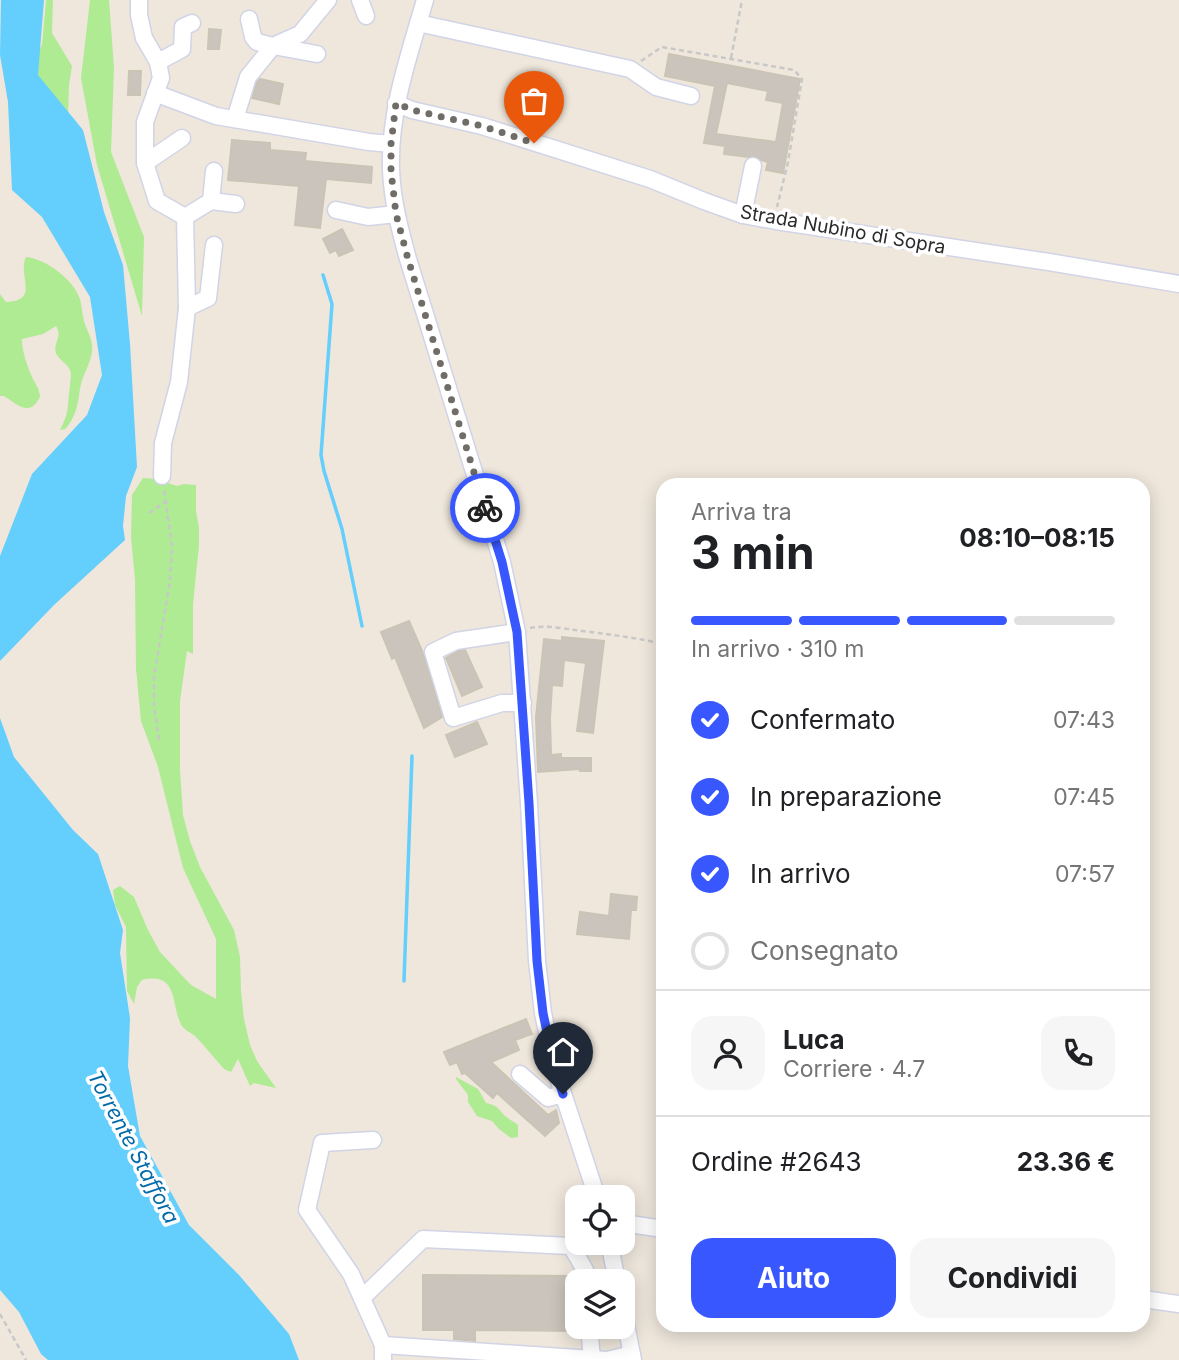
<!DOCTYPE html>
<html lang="it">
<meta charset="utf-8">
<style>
:root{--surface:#fff;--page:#f6f6f6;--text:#202124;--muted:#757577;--line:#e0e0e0;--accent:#3957ff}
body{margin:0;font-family:Inter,sans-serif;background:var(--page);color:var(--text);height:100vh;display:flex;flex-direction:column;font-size:26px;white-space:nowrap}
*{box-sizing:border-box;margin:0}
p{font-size:23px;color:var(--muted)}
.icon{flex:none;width:38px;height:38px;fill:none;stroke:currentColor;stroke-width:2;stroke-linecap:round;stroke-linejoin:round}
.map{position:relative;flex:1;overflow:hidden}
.panel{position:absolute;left:656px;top:478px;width:494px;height:854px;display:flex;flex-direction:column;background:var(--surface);border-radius:21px;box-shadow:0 4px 18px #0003}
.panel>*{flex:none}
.controls{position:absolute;left:565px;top:1185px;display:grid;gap:14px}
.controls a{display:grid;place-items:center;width:70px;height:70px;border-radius:14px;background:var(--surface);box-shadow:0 4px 18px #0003;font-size:35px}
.pin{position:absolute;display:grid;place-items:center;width:60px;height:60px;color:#fff;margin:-72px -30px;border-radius:50% 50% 50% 0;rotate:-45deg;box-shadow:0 0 7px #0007}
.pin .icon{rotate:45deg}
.courier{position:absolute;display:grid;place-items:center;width:70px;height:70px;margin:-35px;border:5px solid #3957ff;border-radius:50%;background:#fff;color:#222;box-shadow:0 2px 9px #0007}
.summary em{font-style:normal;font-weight:700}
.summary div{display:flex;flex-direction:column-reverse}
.summary{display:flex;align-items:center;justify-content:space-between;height:119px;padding:0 35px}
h1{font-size:46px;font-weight:700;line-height:52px}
.bar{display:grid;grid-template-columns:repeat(4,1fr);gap:10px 7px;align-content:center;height:84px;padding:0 35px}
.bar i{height:9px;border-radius:5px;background:var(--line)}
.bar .current{background:var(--accent)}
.bar p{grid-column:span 4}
.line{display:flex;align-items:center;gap:18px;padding:0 35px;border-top:2px solid var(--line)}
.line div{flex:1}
.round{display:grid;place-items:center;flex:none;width:74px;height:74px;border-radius:21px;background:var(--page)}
ol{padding:0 35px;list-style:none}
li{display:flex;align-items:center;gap:21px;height:77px}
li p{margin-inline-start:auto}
li .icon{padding:7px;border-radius:50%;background:var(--accent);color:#fff;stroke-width:4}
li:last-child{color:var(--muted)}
li i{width:38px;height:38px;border:4px solid var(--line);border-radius:50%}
.action{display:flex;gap:14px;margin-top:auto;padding:14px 35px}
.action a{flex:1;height:80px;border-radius:21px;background:var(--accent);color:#fff;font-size:28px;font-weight:700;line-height:80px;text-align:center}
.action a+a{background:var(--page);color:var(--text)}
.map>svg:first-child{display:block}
</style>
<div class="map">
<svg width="1179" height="1360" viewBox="0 0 1179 1360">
<rect width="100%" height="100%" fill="#efe7dc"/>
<g fill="#aeeb93">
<polygon points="46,0 53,0 52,33 72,66 69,85 68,117 37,115 36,56 42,45"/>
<polygon points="90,0 109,0 114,68 111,152 144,237 142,316 97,165 81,78"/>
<path d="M26,257C46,259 73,279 80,299C82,306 82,314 84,321C87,332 94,340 92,352C90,365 82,376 80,389C78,403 76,418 65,429L60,430C70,411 67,406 70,386C70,380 72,376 70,370C67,363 58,359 56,353C53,342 63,337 56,326L43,334L22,339C22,352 27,365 32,377C34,382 38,386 39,392C41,397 40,397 37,402C27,416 14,402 4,396H0V294L6,302C41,301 17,275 26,257Z"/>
<path d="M143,478L156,479L177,486L184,484L196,485V511L199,528V545L193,604V654L187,651L180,701V770L183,815L190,841L200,867L234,930L240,957L241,991L244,1019L250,1045L257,1061L276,1088L254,1083L250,1086L238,1059L231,1072L224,1069C214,1058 205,1046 195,1036C191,1033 185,1030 182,1026C170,1006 180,971 142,980L137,987L134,1004L127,991L126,927L115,905L113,890L120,886L134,897L148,930L160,952L191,985L216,999V939L183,868L158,767L141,721L136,669L135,580L131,537L132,495Z"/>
<path d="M456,1077L478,1089L486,1103C498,1106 497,1107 504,1115C508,1119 514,1122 518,1125V1137L511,1138L499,1129L492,1121L477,1116L468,1102V1095L456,1079Z"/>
</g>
<g fill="#64cefc">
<polygon points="1,0 44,0 38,75 83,130 104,212 123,265 130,344 137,467 126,496 123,526 125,540 54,605 0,661 0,556 32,474 87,415 102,375 90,297 42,217 12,190 8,102 0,55"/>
<polygon points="0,718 14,757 73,830 98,854 123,930 120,953 130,1018 128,1066 140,1136 189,1225 239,1275 289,1334 299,1360 48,1360 41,1354 19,1312 0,1290"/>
</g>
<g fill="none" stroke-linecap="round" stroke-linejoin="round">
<g stroke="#64cefc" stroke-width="3.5">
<polyline points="323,275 332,304 321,455 324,471 342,529 362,626"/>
<polyline points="404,981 412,756"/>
</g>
</g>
<g fill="#cac4bc" stroke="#cac4b5" stroke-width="2" fill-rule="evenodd">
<polygon points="209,29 221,30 219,49 208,49"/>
<path d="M669,54L800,79L783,173L766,170L768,162L761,160L756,156L748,157L724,154L725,146L704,143L715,86L665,76ZM727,83L768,91L766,100L783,103L776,142L716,134Z"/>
<polygon points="129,71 141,71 140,95 128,95"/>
<polygon points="260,79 283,84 279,104 252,98 257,82"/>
<polygon points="232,140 270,143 270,150 306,153 305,161 372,167 371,183 326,179 320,228 295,225 299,186 228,180"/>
<polygon points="342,229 353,250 339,256 336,250 330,253 323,239"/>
<polygon points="409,621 423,653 442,717 424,728 395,657 392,659 381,632"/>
<polygon points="562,637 604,641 593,733 577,731 586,663 564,660 562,686 552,685 550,718 551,755 561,754 561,758 591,758 591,771 580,771 580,769 538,772 536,717 544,639 562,641"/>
<polygon points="465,650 482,687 462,696 446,658 459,651"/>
<polygon points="477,722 487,744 455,757 446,735"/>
<polygon points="611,894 637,897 636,910 631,910 629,939 577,934 580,912 609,916"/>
<polygon points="526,1019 532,1034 515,1040 519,1050 491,1062 548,1115 556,1110 559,1123 545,1136 497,1093 493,1098 465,1073 462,1074 457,1062 450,1065 444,1052"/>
<polygon points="423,1275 575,1276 578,1287 577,1331 475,1330 475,1341 454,1339 454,1330 423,1330"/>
</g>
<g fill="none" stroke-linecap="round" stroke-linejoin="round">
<g stroke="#d1d4e6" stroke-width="19">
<g id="minor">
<polyline points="139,0 139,15 144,38 158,62 161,78 145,122 145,163 157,201 185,217 187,308 179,382 163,443 162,476"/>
<polyline points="360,0 366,16"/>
<path d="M425,0C409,55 389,112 391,169C392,200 400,230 408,259L502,562L517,632L529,803L537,961L543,1013L554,1066L597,1197"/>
<polyline points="249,19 253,37 257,42 273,46 300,34 328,0"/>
<polyline points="418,23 630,69 656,87 691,96"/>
<polyline points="158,62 182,49 183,27 192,23"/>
<polyline points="155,93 216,116 369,142 391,144"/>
<polyline points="396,103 412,110 482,126 650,179 704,201 743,215 776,221 1049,262 1179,284"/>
<polyline points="235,119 248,77 273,46 317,54"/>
<polyline points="145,163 182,138"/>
<polyline points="211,201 236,204"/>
<polyline points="336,210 368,217 396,214"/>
<polyline points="743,215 753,166"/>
<polyline points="185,217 211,201 214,171"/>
<polyline points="187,308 208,298 214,245"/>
<polyline points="517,632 456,641 433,652 453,718 502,703 523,703"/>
<polyline points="520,1074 548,1098 563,1094"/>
<polyline points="373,1140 322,1143 307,1210 351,1274 383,1345 383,1360"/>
<polyline points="623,1223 663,1229"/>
<polyline points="609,1242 617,1281"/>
<polyline points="362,1298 423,1239 571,1246 585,1270 586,1281"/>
<polyline points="1143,1299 1179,1304"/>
<polyline points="623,1309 633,1360"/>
<polyline points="589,1326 592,1359"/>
<polyline points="383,1345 607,1360 632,1354"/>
</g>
</g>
<g stroke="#c8c8c8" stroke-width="2.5" stroke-dasharray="5 3.5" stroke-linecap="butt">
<polyline points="731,58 742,0"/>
<polyline points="641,61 662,47 794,70 802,79 788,162 777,207"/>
<polyline points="149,513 165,502"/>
<path d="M530,628C544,625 561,628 575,630C605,634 634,637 663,644"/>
<polyline points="159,740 154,706 154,677 170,581 172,545 164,490"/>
<polyline points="0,1314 26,1360"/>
</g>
<use href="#minor" stroke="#fff" stroke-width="16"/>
</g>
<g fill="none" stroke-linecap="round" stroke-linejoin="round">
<polyline stroke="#706d69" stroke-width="7" stroke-dasharray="0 12.6" points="485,508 408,259 396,214 391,171 391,144 396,103 412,110 482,126 534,143"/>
<polyline stroke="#3957ff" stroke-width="9" points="485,508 502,562 517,632 529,803 537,961 543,1013 554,1066 563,1094"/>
</g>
<g text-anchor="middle" stroke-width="7" stroke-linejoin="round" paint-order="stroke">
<g font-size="19" fill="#2b2b2b" stroke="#fff">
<text transform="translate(843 229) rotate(10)" y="7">Strada Nubino di Sopra</text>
</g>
<g font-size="21" font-style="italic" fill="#006aab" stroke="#fff">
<text transform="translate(133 1147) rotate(62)" y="7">Torrente Staffora</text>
</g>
</g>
</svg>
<div class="controls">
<a><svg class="icon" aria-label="locate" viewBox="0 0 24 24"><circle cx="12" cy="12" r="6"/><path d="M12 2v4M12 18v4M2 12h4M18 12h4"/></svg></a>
<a><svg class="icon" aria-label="layers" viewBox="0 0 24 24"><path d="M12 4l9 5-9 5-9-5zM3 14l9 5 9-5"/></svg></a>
</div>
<div class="pin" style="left:534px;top:143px;background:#ea580c"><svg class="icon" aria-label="bag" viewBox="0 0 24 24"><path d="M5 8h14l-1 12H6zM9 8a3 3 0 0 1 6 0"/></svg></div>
<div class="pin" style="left:563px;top:1094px;background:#1f2937"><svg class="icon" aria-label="home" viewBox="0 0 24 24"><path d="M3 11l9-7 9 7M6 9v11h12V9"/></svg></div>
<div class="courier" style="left:485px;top:508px"><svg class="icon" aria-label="bike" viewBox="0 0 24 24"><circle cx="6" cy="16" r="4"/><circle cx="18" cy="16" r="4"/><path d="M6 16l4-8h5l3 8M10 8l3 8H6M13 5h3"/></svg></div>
<section class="panel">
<div class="summary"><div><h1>3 min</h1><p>Arriva tra</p></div><em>08:10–08:15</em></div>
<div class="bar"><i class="current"></i><i class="current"></i><i class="current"></i><i></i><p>In arrivo · 310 m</p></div>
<ol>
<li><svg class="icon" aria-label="check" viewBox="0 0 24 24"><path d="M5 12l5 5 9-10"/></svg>Confermato<p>07:43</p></li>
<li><svg class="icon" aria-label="check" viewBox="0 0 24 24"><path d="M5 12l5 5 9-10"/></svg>In preparazione<p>07:45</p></li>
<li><svg class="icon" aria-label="check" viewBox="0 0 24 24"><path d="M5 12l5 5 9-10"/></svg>In arrivo<p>07:57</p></li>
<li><i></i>Consegnato</li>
</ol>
<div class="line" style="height:126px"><a class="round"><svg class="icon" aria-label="person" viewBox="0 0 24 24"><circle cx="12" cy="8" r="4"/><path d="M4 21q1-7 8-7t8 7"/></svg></a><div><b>Luca</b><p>Corriere · 4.7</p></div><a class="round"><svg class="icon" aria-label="phone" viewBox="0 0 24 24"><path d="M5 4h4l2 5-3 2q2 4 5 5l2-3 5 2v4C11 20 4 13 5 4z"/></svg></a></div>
<div class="line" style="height:91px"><div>Ordine #2643</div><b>23.36 €</b></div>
<div class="action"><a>Aiuto</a><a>Condividi</a></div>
</section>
</div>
